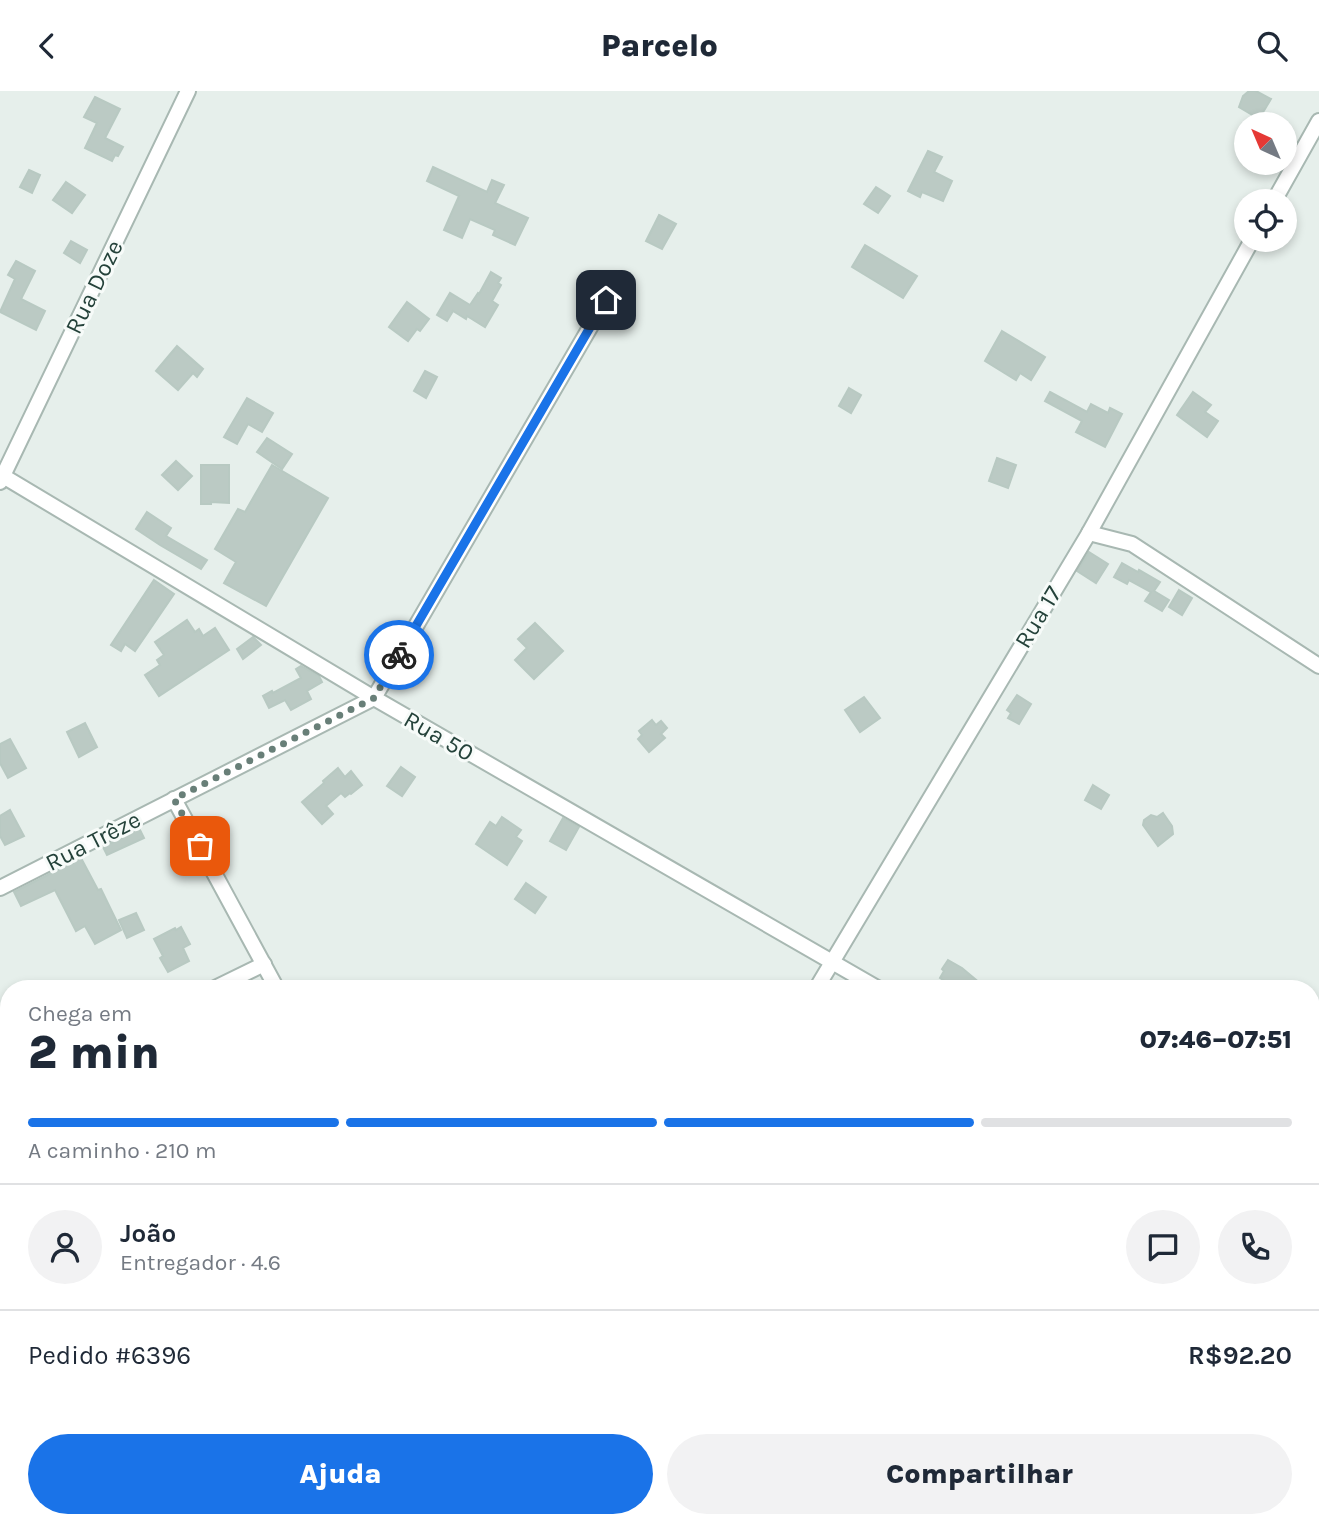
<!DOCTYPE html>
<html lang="pt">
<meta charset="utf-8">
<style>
:root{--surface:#fff;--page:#f2f2f3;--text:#1f2937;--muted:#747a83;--line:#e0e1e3;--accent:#1a73e8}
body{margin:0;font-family:Karla,sans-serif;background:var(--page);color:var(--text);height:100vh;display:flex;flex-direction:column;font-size:26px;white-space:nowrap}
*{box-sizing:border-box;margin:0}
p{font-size:23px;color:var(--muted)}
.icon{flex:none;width:38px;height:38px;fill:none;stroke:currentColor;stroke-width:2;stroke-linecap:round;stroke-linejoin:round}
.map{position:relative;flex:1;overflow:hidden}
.panel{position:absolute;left:0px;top:889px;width:1320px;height:548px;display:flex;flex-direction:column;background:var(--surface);border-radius:28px 28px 0 0;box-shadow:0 4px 10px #0003}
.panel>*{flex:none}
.needle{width:46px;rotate:316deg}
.tools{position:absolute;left:1234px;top:21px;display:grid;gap:14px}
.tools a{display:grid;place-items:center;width:63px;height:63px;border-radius:50%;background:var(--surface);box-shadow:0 4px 10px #0003;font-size:35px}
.pin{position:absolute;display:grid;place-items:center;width:60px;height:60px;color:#fff;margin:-30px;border-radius:14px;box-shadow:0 4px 10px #0006}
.courier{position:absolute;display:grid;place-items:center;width:70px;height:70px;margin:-35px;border:5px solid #1a73e8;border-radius:50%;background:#fff;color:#222;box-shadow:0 2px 9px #0007}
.summary em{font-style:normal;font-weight:800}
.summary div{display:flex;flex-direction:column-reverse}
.summary{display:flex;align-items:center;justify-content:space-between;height:119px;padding:0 28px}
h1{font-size:46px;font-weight:800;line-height:52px}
.bar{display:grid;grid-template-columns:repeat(4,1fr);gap:10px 7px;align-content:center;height:84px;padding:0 28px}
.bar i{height:9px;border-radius:5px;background:var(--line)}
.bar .active{background:var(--accent)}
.bar p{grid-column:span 4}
.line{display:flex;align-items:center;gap:18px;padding:0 28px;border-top:2px solid var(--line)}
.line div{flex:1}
.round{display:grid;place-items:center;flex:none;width:74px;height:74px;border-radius:37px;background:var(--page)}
.primary-button{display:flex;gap:14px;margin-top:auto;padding:14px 28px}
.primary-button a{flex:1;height:80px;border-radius:42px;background:var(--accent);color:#fff;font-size:28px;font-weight:800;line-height:80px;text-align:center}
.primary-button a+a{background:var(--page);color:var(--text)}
header{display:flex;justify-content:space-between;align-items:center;height:91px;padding:0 28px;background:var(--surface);font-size:32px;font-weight:800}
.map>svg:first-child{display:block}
</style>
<header><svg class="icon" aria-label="back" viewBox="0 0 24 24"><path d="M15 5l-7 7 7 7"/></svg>Parcelo<svg class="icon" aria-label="search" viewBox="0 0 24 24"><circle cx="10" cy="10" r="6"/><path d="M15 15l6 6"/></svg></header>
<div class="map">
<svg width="1319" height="1436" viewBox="0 0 1319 1436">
<rect width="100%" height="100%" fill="#e6efeb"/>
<g fill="#bbcac4" stroke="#b8c9c2" stroke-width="2">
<polygon points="1249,0 1256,0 1271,8 1259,28 1239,16 1243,5"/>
<polygon points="95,6 120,18 105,47 123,56 118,65 115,64 112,70 85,57 97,32 84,26"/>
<polygon points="928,60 942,66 934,81 952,90 943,110 922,101 920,106 908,100"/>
<polygon points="433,76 487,101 492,89 504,94 495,112 528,127 515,154 493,144 495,139 470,128 462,147 444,139 459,105 427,90"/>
<polygon points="29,79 40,84 32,102 20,96"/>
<polygon points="66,91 85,104 72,122 53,109"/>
<polygon points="876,96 890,105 878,122 864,113"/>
<polygon points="659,124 676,133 662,158 646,150"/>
<polygon points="71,150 87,159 80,172 64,162"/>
<polygon points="865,154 917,185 903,207 852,176"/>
<polygon points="16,170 35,180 21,208 45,220 36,239 0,221 15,188 8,184"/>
<polygon points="491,181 501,187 498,192 501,194 492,210 498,214 485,236 467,225 466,228 453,220 447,230 437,224 450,202 470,214 478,202 479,203"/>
<polygon points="407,211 429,228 420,240 417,238 408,250 389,236"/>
<polygon points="1002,240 1045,266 1031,289 1020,282 1016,289 985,270"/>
<polygon points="177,255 203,278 197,286 193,282 178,299 156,280"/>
<polygon points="425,280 437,286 426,307 414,300"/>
<polygon points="849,297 861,304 851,322 839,315"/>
<polygon points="1050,301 1087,321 1091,313 1108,322 1110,317 1122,323 1105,356 1076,341 1082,330 1045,310"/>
<polygon points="1193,301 1211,314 1205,321 1218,330 1207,346 1177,324"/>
<polygon points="247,307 273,322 262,341 248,333 237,353 224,346"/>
<polygon points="267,347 292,363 282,378 257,361"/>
<polygon points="997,367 1016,374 1008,397 989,390"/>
<polygon points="176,370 192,385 178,399 162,384"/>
<polygon points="201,374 229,374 229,412 211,411 211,413 201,413"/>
<polygon points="272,374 328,407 266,515 224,492 236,471 215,458 238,418 245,421"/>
<polygon points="147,421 171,437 166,445 207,469 201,478 160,454 136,438"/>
<polygon points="1089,461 1108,473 1096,492 1077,480"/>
<polygon points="1122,472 1138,481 1139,479 1160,491 1154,500 1169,509 1162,520 1145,510 1151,501 1129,489 1127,493 1114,486"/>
<polygon points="154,489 174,503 135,560 125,553 121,560 111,554"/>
<polygon points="1179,499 1192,507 1182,524 1169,516"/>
<polygon points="187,529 195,541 199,538 203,545 215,537 229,559 159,605 145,584 160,574 157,569 164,564 155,551"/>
<polygon points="535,532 563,560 534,588 515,569 527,557 518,548"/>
<polygon points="253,546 261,554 243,568 237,558"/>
<polygon points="301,575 319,585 322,591 307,600 311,608 291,619 285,609 269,617 263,605 272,600 273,602 301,587 296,578"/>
<polygon points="1017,604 1031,613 1019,633 1008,627 1011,622 1007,619"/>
<polygon points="864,606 880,627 860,641 845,619"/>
<polygon points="652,629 656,634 661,630 667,637 661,643 665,647 649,661 638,648 642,644 639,640"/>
<polygon points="85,632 97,656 79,666 67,641"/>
<polygon points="10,648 26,677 8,687 0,672 0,653"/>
<polygon points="401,676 415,686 402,705 387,695"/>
<polygon points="338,677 345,686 351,680 362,694 351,703 350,702 345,706 341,702 326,715 333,723 322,733 302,711 324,692 323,690"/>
<polygon points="1093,694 1109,704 1101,718 1085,709"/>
<polygon points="10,719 24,745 5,754 0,745 0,725"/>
<polygon points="1163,722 1172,735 1173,743 1158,755 1143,734 1144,729 1151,724 1157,726"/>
<polygon points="502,726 521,739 516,746 522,750 507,774 476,753 490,731 496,735"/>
<polygon points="563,727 579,736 566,759 550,750"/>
<polygon points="139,737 144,747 107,764 103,756"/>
<polygon points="81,767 98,799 101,798 121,839 95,853 85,835 76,840 55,799 21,815 14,801"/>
<polygon points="526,792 546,806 535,822 515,808"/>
<polygon points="136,822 144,839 127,847 119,829"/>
<polygon points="181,836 190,853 183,857 189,870 168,881 160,867 163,865 154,848 175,837 176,839"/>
<polygon points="948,869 962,877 987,898 957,898 940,887 944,880 942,878"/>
</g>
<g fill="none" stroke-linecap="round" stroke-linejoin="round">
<g stroke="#a8b8b2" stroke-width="18">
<g id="minor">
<polyline points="1274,110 1319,30"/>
<polyline points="3,385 374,607 879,898"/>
<polyline points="0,391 188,0"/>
<polyline points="1089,442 1132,453 1319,575"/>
<polyline points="174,708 277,898"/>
<polyline points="0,797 374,607 606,209"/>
<polyline points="213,898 264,873"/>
<polyline points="816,898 1089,442 1252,149"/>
<polyline points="0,1002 9,998"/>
<polyline points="1311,1150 1319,1155"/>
<polyline points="0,1209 9,1205"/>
<polyline points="554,1428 558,1436"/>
<polyline points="789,1428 803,1436"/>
<polyline points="356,1436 371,1428"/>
</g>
</g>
<g stroke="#a4bbb3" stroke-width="23">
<g id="secondary">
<polyline points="0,1392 9,1409"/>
<polyline points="19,1428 23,1436"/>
</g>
</g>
<use href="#minor" stroke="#fff" stroke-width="14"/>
<use href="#secondary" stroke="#fff" stroke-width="19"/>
</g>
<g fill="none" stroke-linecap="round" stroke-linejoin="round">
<polyline stroke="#687f78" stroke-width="7" stroke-dasharray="0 12.6" points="200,755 174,708 374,607 399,564"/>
<polyline stroke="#1a73e8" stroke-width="9" points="399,564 606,209"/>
</g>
<g text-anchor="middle" stroke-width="6" stroke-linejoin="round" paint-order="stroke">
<g font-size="24" fill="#24423a" stroke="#f7fbf9">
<text transform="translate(94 196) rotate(-64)" y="8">Rua Doze</text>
<text transform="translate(1038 526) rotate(-59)" y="8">Rua 17</text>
<text transform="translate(439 645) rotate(30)" y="8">Rua 50</text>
<text transform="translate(93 750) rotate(-27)" y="8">Rua Trêze</text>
</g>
</g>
</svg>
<div class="tools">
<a><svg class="needle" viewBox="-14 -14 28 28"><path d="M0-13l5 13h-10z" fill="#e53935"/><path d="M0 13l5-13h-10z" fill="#747a83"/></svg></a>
<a><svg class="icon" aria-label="locate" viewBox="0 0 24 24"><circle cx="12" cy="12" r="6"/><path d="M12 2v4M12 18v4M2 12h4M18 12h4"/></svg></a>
</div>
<div class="pin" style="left:200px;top:755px;background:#ea580c"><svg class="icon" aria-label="bag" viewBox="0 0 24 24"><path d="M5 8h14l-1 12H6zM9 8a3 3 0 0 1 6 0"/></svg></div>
<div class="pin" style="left:606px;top:209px;background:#1f2937"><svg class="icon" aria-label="home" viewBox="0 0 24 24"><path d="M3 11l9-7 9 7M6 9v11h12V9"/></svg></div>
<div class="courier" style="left:399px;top:564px"><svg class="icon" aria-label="bike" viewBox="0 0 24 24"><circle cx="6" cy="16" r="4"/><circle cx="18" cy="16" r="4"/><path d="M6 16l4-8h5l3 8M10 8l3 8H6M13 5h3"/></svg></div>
<section class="panel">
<div class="summary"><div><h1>2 min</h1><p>Chega em</p></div><em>07:46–07:51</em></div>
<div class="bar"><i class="active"></i><i class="active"></i><i class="active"></i><i></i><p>A caminho · 210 m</p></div>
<div class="line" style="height:126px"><a class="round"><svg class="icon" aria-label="person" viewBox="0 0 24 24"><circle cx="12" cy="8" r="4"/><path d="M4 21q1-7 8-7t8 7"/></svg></a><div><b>João</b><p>Entregador · 4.6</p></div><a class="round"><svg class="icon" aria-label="chat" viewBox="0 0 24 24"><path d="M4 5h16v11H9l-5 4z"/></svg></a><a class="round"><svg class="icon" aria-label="phone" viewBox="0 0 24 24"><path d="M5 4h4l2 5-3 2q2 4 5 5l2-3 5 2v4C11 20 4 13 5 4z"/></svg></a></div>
<div class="line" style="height:91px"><div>Pedido #6396</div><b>R$92.20</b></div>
<div class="primary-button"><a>Ajuda</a><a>Compartilhar</a></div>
</section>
</div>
